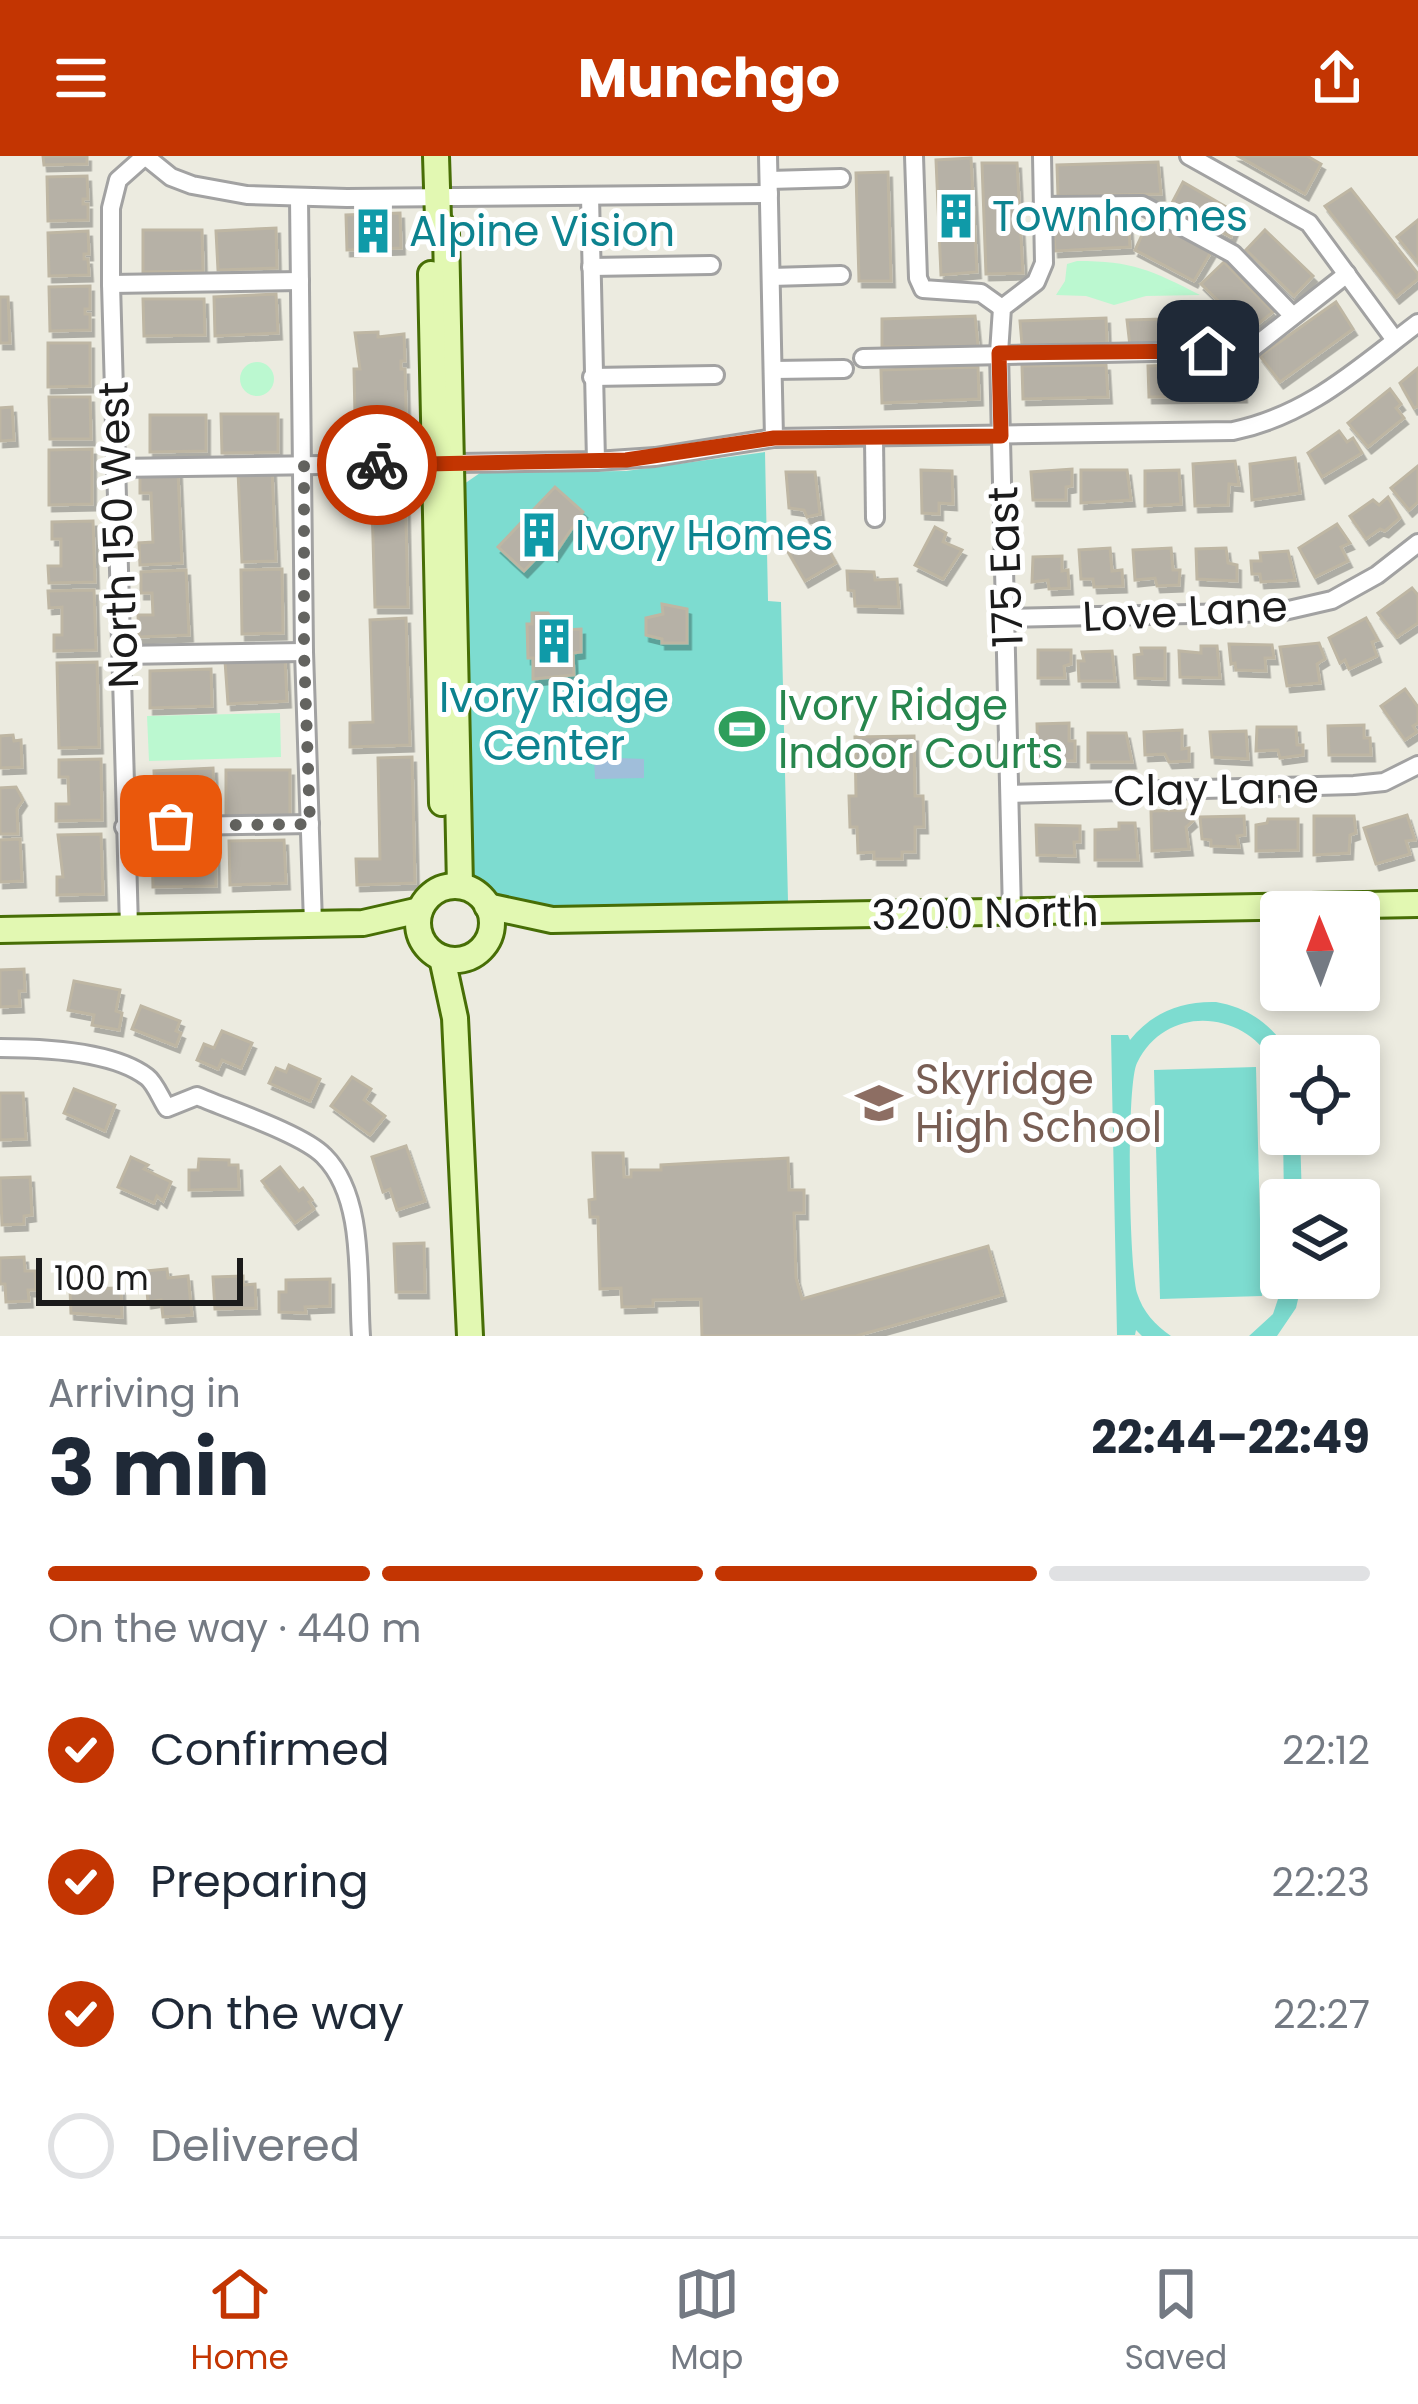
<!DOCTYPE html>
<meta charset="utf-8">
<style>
:root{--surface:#fff;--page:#f2f2f3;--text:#1f2937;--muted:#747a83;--line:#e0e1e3;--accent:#c33502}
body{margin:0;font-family:Poppins,sans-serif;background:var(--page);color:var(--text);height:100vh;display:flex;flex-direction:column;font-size:45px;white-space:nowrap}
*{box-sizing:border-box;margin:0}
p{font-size:39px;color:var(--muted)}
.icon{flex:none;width:66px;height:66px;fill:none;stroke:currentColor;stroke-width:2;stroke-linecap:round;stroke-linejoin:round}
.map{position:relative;height:1180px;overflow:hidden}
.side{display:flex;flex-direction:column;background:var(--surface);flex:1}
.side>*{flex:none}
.needle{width:78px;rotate:359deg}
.controls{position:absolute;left:1260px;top:735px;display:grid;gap:24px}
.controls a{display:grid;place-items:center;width:120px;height:120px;border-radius:12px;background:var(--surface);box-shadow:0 6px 18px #0003;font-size:60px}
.scale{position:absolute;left:36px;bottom:30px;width:207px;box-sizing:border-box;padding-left:12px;border:6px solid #1b1b1b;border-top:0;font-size:33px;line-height:42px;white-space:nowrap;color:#1b1b1b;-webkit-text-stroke:9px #fff;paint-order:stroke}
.pin{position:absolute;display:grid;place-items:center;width:102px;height:102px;color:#fff;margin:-51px;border-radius:24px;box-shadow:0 6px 18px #0006}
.courier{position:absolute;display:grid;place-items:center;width:120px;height:120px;margin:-60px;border:9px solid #c33502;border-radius:50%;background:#fff;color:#222;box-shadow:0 3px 15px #0007}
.overview em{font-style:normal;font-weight:700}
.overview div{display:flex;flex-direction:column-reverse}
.overview{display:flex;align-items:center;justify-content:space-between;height:204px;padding:0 48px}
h1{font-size:78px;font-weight:700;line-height:90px}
.bar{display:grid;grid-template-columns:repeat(4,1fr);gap:18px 12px;align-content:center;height:144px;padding:0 48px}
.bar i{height:15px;border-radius:9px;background:var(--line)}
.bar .active{background:var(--accent)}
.bar p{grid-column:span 4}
ol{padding:0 48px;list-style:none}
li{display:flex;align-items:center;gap:36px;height:132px}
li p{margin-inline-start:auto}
li .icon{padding:12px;border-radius:50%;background:var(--accent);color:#fff;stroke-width:4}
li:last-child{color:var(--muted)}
li i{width:66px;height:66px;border:6px solid var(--line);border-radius:50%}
header{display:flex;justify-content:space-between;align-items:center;height:156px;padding:0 48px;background:var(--accent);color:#fff;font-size:54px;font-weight:700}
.tabs{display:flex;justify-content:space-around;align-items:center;height:168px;border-top:3px solid var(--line);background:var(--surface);font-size:33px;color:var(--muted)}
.tabs a{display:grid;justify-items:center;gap:6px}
.tabs .active{color:var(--accent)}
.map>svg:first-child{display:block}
</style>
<header><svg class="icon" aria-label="menu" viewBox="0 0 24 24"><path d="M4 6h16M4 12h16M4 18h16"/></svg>Munchgo<svg class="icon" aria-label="share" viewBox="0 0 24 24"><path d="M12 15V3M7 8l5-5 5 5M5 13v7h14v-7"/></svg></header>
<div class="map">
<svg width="1418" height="1180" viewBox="0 0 1418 1180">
<defs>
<filter id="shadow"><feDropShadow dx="3.5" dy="6" stdDeviation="0" flood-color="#0004"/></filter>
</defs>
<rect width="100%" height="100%" fill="#ecebe0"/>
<g fill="#bbf8d0">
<path d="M1077,105C1133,105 1151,114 1200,139L1146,140L1114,149L1086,140L1056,139L1065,125L1067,108Z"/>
<circle cx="257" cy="223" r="17"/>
<polygon points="280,557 281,601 149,605 147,560"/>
</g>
<g fill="#7ddcd0">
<polygon points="765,296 768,445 781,446 788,745 521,753 497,746 471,721 464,328 480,317 626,315"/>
<path d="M1216,846C1250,852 1274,870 1291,900H1281V930C1268,859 1171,838 1137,907C1126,929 1129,1111 1137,1137C1143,1156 1155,1169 1171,1180H1142L1136,1174L1135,1179H1117L1111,879H1128L1130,884C1152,857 1180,845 1216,846Z"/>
<polygon points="1256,911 1262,1140 1160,1143 1154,914"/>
<polygon points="1283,978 1300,978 1302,1044 1284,1044"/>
<polygon points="1285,1122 1303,1122 1296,1152 1277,1180 1249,1180 1273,1158"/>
</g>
<polygon fill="#a0beda" points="594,601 644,603 644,622 595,623"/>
<g fill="#b6b1a6" stroke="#beb6a3" stroke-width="3" filter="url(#shadow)">
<polygon points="43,0 87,0 87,8 44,9"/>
<polygon points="1238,0 1307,0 1321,8 1305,38"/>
<polygon points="971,2 977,116 941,119 936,4"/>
<polygon points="1158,6 1161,38 1058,40 1057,9"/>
<polygon points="982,7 1017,7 1023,117 986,118"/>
<polygon points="888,16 891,125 859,125 856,17"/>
<polygon points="87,20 88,43 83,43 83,48 88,48 88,64 48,65 47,21"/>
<polygon points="1183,26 1240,59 1231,81 1171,49"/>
<polygon points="1351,33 1418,118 1418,123 1396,141 1325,50"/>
<polygon points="400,57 401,92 347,94 346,59"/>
<polygon points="1128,60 1130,91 1055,95 1053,64"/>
<polygon points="1149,64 1211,96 1194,125 1135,94"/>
<polygon points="1418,64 1418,107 1397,81"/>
<polygon points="276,72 277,112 218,114 216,75"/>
<polygon points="143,74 202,74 203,115 143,116"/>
<polygon points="1265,74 1313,120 1294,140 1246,94"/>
<polygon points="88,75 89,98 84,98 84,103 88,103 89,119 49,120 48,77"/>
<polygon points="1224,106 1273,156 1249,175 1201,128"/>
<polygon points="90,130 90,153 85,153 85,158 90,158 90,174 50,175 49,131"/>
<polygon points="276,138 278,177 215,180 214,141"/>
<polygon points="0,141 8,141 10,187 0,187"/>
<polygon points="143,143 204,143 205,179 144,180"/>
<polygon points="1336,146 1353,173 1280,226 1260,200"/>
<polygon points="975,160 978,190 882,191 882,163"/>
<polygon points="1106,162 1107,187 1022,189 1020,165"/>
<polygon points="1202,162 1203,189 1130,190 1127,164"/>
<polygon points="378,176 378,181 404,178 405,205 401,205 401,213 405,213 407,294 359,295 358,278 365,278 364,260 355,260 354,213 360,213 355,177"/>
<polygon points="48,187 90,187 90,230 48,231"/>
<polygon points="1241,207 1243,240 1149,241 1148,210"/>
<polygon points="1106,209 1108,241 1023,243 1022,210"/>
<polygon points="978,211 979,243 882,247 881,214"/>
<polygon points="1418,212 1418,250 1414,252 1400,227"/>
<polygon points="1390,233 1401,248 1396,252 1404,262 1368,291 1348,267"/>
<polygon points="49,241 90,241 91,283 50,283"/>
<polygon points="12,251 14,284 0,285 0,252"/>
<polygon points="221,258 278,258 278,296 222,297"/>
<polygon points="150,259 206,259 206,295 150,296"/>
<polygon points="1339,275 1347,286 1353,282 1362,297 1322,321 1308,297"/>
<polygon points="92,293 92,348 49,349 49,294"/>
<polygon points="1295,302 1300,337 1252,344 1250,308"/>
<polygon points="1235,305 1239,329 1229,328 1228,349 1195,350 1193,308"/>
<polygon points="1418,310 1418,346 1409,354 1391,332"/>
<polygon points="1072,313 1072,330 1066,331 1066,344 1033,344 1031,316"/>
<polygon points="272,314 276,405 242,406 238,315"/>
<polygon points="921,314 952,315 953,348 939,347 939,358 922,357"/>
<polygon points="1081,314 1127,314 1131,344 1081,347"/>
<polygon points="1179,314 1181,348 1145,350 1145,315"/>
<polygon points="786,316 815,316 820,358 807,361 804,354 789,352"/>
<polygon points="178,317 182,407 140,409 139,387 153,386 151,337 140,337 140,318"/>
<polygon points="405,322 408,451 375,451 372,348 347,348 347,324"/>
<polygon points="555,331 583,356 554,399 546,392 524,415 498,391"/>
<polygon points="1388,341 1400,362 1385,375 1380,373 1366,383 1350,360 1373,344 1379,349"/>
<polygon points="93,365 95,426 49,427 48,410 61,410 61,383 52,383 52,366"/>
<polygon points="1337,368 1350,387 1341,391 1348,405 1315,421 1299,392"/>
<polygon points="815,369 836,407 805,425 783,387"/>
<polygon points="935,371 946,377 943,386 962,394 943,423 915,409"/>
<polygon points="1110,392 1112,415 1122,414 1123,430 1094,431 1093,423 1081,423 1079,394"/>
<polygon points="1171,392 1173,414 1180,414 1179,429 1157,430 1155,422 1135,424 1133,394"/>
<polygon points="1226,392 1228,407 1237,409 1237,425 1197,423 1196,393"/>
<polygon points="1288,395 1295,424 1261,426 1260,418 1252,418 1251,405 1261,405 1260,397"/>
<polygon points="1062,400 1062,415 1068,414 1069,432 1049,433 1048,424 1032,426 1033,401"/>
<polygon points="282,413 283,477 242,478 241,414"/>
<polygon points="186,414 189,479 139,481 138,459 153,459 152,437 141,437 141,416"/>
<polygon points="847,415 874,416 875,424 897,423 899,451 855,450 854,435 848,434"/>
<polygon points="1412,432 1418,439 1418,467 1397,481 1378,457"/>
<polygon points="94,434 96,494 54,495 54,479 62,479 62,451 49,452 48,435"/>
<polygon points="662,448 687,453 687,487 662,487 662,483 646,479 646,462 663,458"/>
<polygon points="532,457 548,457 553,467 563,467 564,474 581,473 581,496 573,497 574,519 533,523 533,502 528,502 527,468 532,468"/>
<polygon points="406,462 410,589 350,591 350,567 373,566 370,464"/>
<polygon points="1366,462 1378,484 1372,486 1377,500 1349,513 1345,504 1340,507 1329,482"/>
<polygon points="1319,487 1325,503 1317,508 1320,527 1287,530 1280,491"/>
<polygon points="1229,488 1272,489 1274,502 1265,502 1266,515 1236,514 1235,507 1231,508"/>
<polygon points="1201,490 1217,490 1220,522 1180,521 1179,495 1201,497"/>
<polygon points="1141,492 1165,492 1165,523 1135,522 1134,499 1142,498"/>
<polygon points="1038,494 1071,494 1071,508 1064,510 1065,522 1038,522"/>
<polygon points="1112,495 1115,525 1079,525 1078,505 1084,505 1082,496"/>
<polygon points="285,502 287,545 228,548 225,505"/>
<polygon points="97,506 99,591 59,592 57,507"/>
<polygon points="211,513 212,550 150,552 150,515"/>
<polygon points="1405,533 1418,551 1418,567 1413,570 1417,576 1405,584 1381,550"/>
<polygon points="1069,567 1069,585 1075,585 1075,605 1038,604 1037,568"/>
<polygon points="1364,569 1364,582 1370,582 1371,599 1329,599 1328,570"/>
<polygon points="1257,571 1296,571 1297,589 1303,589 1303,599 1280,602 1278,594 1256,595"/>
<polygon points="1182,574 1182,593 1189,592 1189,605 1169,606 1165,598 1145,599 1144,576"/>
<polygon points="1246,575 1248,603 1212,601 1210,576"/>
<polygon points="1088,577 1126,577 1132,606 1088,606"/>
<polygon points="13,579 14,585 21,584 22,611 0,612 0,580"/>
<polygon points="914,580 915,640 923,640 924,671 915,671 915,696 902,696 902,703 874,703 874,696 858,697 857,671 850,671 849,640 856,640 855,581"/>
<polygon points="412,601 415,727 357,729 356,703 380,703 378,602"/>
<polygon points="101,603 102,664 56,665 56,648 69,648 68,621 59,621 59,604"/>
<polygon points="213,612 215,660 156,663 154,615"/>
<rect x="226" y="614" width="64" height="46"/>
<polygon points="16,631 23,644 17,653 18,678 0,678 0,632"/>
<polygon points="1187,654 1193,665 1186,671 1189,693 1152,695 1151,655"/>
<polygon points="1407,659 1415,684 1406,685 1410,698 1376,708 1364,672"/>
<polygon points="1244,660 1245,679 1237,680 1239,691 1211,690 1211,684 1202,683 1200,661"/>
<polygon points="1314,660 1354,660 1356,677 1350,679 1349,697 1314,699"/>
<polygon points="1268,663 1298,663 1298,694 1256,695 1256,669 1267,667"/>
<polygon points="1119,667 1135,667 1138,704 1095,704 1095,674 1119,673"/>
<polygon points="1036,669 1080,670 1080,686 1074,686 1075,700 1037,699"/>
<polygon points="215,677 216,730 153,731 152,678"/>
<polygon points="101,678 103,738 57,739 57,721 63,721 58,679"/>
<polygon points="20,683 22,725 0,726 0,684"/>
<polygon points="284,684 286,727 230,729 229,685"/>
<polygon points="24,813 25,835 19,835 20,850 0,851 0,814"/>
<polygon points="74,825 120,834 116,855 122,857 119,874 92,869 94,859 68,854"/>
<polygon points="141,850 180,865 176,875 181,877 176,890 132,873"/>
<polygon points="222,875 252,887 241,912 222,904 218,913 197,904 204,888 214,892"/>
<polygon points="289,909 320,923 310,945 269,927 276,912 286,916"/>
<polygon points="352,921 371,933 364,944 385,960 370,979 331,950"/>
<polygon points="74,933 115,949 105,975 64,957"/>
<polygon points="0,937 23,937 26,983 0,984"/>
<polygon points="406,990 425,1045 397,1054 390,1033 383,1036 372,1001"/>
<polygon points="593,997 623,997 624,1021 631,1021 631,1014 661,1014 661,1009 788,1002 789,1034 804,1034 804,1057 794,1057 796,1122 802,1143 988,1090 1002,1139 856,1180 702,1180 701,1143 653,1144 653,1150 622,1151 621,1132 600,1133 598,1061 590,1061 589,1044 595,1043"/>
<polygon points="131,1001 148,1009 144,1013 171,1026 163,1045 157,1040 154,1047 118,1031"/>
<polygon points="199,1003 229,1004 229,1009 238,1009 239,1033 189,1034 189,1014 198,1014"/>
<polygon points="280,1011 299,1035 303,1032 312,1044 309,1046 314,1053 295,1067 262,1025"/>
<polygon points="30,1021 32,1059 24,1060 24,1068 2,1069 0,1022"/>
<polygon points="424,1087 425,1136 396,1136 394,1088"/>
<polygon points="24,1101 25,1115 35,1115 36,1134 28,1134 29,1145 6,1146 5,1128 0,1128 0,1102"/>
<polygon points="167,1113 168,1122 188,1120 192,1159 163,1161 161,1144 148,1146 145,1115"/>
<polygon points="243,1120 243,1129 255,1128 256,1152 215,1153 213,1121"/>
<polygon points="330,1123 330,1150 305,1151 306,1157 279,1156 279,1136 286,1136 286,1124"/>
<polygon points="121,1132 122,1161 71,1157 70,1133"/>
</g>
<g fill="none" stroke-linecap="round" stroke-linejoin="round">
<g stroke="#a2a2a2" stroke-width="22">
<g id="street">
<polyline points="768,0 774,282"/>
<polyline points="914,0 918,122 923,133 981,137 1002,152"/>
<polyline points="1189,0 1309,67 1395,184"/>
<polyline points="769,24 841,22"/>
<polyline points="590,40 596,305"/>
<polyline points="299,42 304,496 313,767"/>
<polyline points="1042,50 1142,49 1233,98 1292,159"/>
<polyline points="591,111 711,109"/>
<polyline points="771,121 841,119"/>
<polyline points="111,128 300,125"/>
<polyline points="863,202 1250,194 1347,118"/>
<polyline points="773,214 844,213"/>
<polyline points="592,221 715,219"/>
<polyline points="874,283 875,362"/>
<path d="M115,312L596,305L655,301L774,282L1233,275C1309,259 1357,213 1418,167"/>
<polyline points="1007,462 1280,456 1332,444 1377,419 1418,387"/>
<polyline points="122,499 304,496"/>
<polyline points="1010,638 1354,629 1384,626 1418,609"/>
<polyline points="124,671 310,668"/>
<polyline points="1012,757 999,197 1002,152 1036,126 1044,107 1042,0"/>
<polyline points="129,771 111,128 111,52 118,24 145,0 171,21 192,29 247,39 347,42 769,38"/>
<path d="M0,892C41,892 113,895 147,921C155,927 161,943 167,952L197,940C227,953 303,978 324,1000C366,1042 357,1126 361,1180"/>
</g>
</g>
<g stroke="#476e06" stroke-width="30">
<g id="secondary">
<polyline points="436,0 438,63 446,77 460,730"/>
<polyline points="431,118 442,647"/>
<circle cx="455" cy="767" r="37"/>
<polyline points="487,750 552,764 1418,748"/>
<polyline points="0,774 363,767 420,754"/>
<polyline points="442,802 455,862 470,1180"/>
</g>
</g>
<use href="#street" stroke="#fff" stroke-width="16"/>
<use href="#secondary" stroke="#e2f8b2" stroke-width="24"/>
</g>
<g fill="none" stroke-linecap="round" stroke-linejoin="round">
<polyline stroke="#646460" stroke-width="12" stroke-dasharray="0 21.6" points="171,670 310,668 304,496 304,310 377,309"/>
<polyline stroke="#c33502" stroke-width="15" points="377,309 626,304 774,282 1001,280 999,197 1208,195"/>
</g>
<defs>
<g id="building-bare" transform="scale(3.6)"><path d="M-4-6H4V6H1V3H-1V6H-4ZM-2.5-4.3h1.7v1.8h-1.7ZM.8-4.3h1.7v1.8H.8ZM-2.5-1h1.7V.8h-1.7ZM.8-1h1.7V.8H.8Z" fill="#0f9aa8" stroke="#fff" stroke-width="2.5" paint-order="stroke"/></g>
<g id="stadium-bare" transform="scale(3.6)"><path d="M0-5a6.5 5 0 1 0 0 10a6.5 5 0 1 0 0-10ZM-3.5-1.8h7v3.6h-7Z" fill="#2e9e5b" stroke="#fff" stroke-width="2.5" paint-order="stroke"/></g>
<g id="school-bare" transform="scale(3.6)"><path d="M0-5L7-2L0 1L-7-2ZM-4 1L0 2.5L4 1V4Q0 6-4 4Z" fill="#8d6e63" stroke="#fff" stroke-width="2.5" paint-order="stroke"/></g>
</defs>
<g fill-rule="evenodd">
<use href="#building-bare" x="956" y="60"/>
<use href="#building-bare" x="373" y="75"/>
<use href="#building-bare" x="539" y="379"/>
<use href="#building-bare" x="554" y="485"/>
<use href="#stadium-bare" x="742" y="573"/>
<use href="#school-bare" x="879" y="947"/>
</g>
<g text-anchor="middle" stroke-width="10" stroke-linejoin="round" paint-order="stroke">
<g font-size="42" fill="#0d838f" stroke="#fff" text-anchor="start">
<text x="992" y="75">Townhomes</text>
<text x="409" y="90">Alpine Vision</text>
<text x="575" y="394">Ivory Homes</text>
<text x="554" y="556" text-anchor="middle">Ivory Ridge<tspan x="554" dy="48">Center</tspan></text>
</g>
<g font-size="42" fill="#1b1b1b" stroke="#fff">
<text transform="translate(118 379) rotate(-92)" y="15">North 150 West</text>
<text transform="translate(1005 411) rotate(-92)" y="15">175 East</text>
<text transform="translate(1185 455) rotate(-3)" y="15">Love Lane</text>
<text transform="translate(1216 633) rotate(-1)" y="15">Clay Lane</text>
<text transform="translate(985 757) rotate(-1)" y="15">3200 North</text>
</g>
<g font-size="42" fill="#27864d" stroke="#fff" text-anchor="start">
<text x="778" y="564">Ivory Ridge<tspan x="778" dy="48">Indoor Courts</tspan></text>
</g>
<g font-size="42" fill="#785e54" stroke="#fff" text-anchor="start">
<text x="915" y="938">Skyridge<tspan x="915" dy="48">High School</tspan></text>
</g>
</g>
</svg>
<div class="controls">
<a><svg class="needle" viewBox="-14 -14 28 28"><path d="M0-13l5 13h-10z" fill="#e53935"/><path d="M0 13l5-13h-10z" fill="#747a83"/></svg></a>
<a><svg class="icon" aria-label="locate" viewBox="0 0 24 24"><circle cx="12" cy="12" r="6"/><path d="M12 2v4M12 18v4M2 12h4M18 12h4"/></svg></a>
<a><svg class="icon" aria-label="layers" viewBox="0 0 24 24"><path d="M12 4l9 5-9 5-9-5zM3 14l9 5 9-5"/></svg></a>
</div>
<div class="scale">100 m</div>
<div class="pin" style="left:171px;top:670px;background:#ea580c"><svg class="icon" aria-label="bag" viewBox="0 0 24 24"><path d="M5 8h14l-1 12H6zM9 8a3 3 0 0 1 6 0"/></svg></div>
<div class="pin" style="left:1208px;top:195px;background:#1f2937"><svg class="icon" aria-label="home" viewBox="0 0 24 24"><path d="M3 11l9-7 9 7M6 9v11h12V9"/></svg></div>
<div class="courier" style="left:377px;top:309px"><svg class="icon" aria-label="bike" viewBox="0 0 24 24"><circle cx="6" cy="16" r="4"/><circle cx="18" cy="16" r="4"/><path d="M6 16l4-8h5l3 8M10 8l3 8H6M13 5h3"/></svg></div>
</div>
<section class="side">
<div class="overview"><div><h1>3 min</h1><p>Arriving in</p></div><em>22:44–22:49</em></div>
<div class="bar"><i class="active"></i><i class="active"></i><i class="active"></i><i></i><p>On the way · 440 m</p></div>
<ol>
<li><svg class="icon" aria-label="check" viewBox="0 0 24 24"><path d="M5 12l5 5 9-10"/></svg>Confirmed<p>22:12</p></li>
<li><svg class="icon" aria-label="check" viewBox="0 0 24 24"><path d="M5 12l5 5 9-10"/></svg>Preparing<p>22:23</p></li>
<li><svg class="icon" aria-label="check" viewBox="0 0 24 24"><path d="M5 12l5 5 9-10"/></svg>On the way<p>22:27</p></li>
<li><i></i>Delivered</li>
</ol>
</section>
<nav class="tabs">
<a class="active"><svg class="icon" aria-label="home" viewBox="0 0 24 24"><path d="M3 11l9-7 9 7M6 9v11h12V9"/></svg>Home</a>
<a><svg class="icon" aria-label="map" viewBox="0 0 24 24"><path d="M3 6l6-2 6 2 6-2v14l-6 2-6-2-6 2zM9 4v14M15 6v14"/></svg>Map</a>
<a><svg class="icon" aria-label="saved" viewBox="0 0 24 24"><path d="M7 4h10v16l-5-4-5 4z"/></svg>Saved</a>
</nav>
